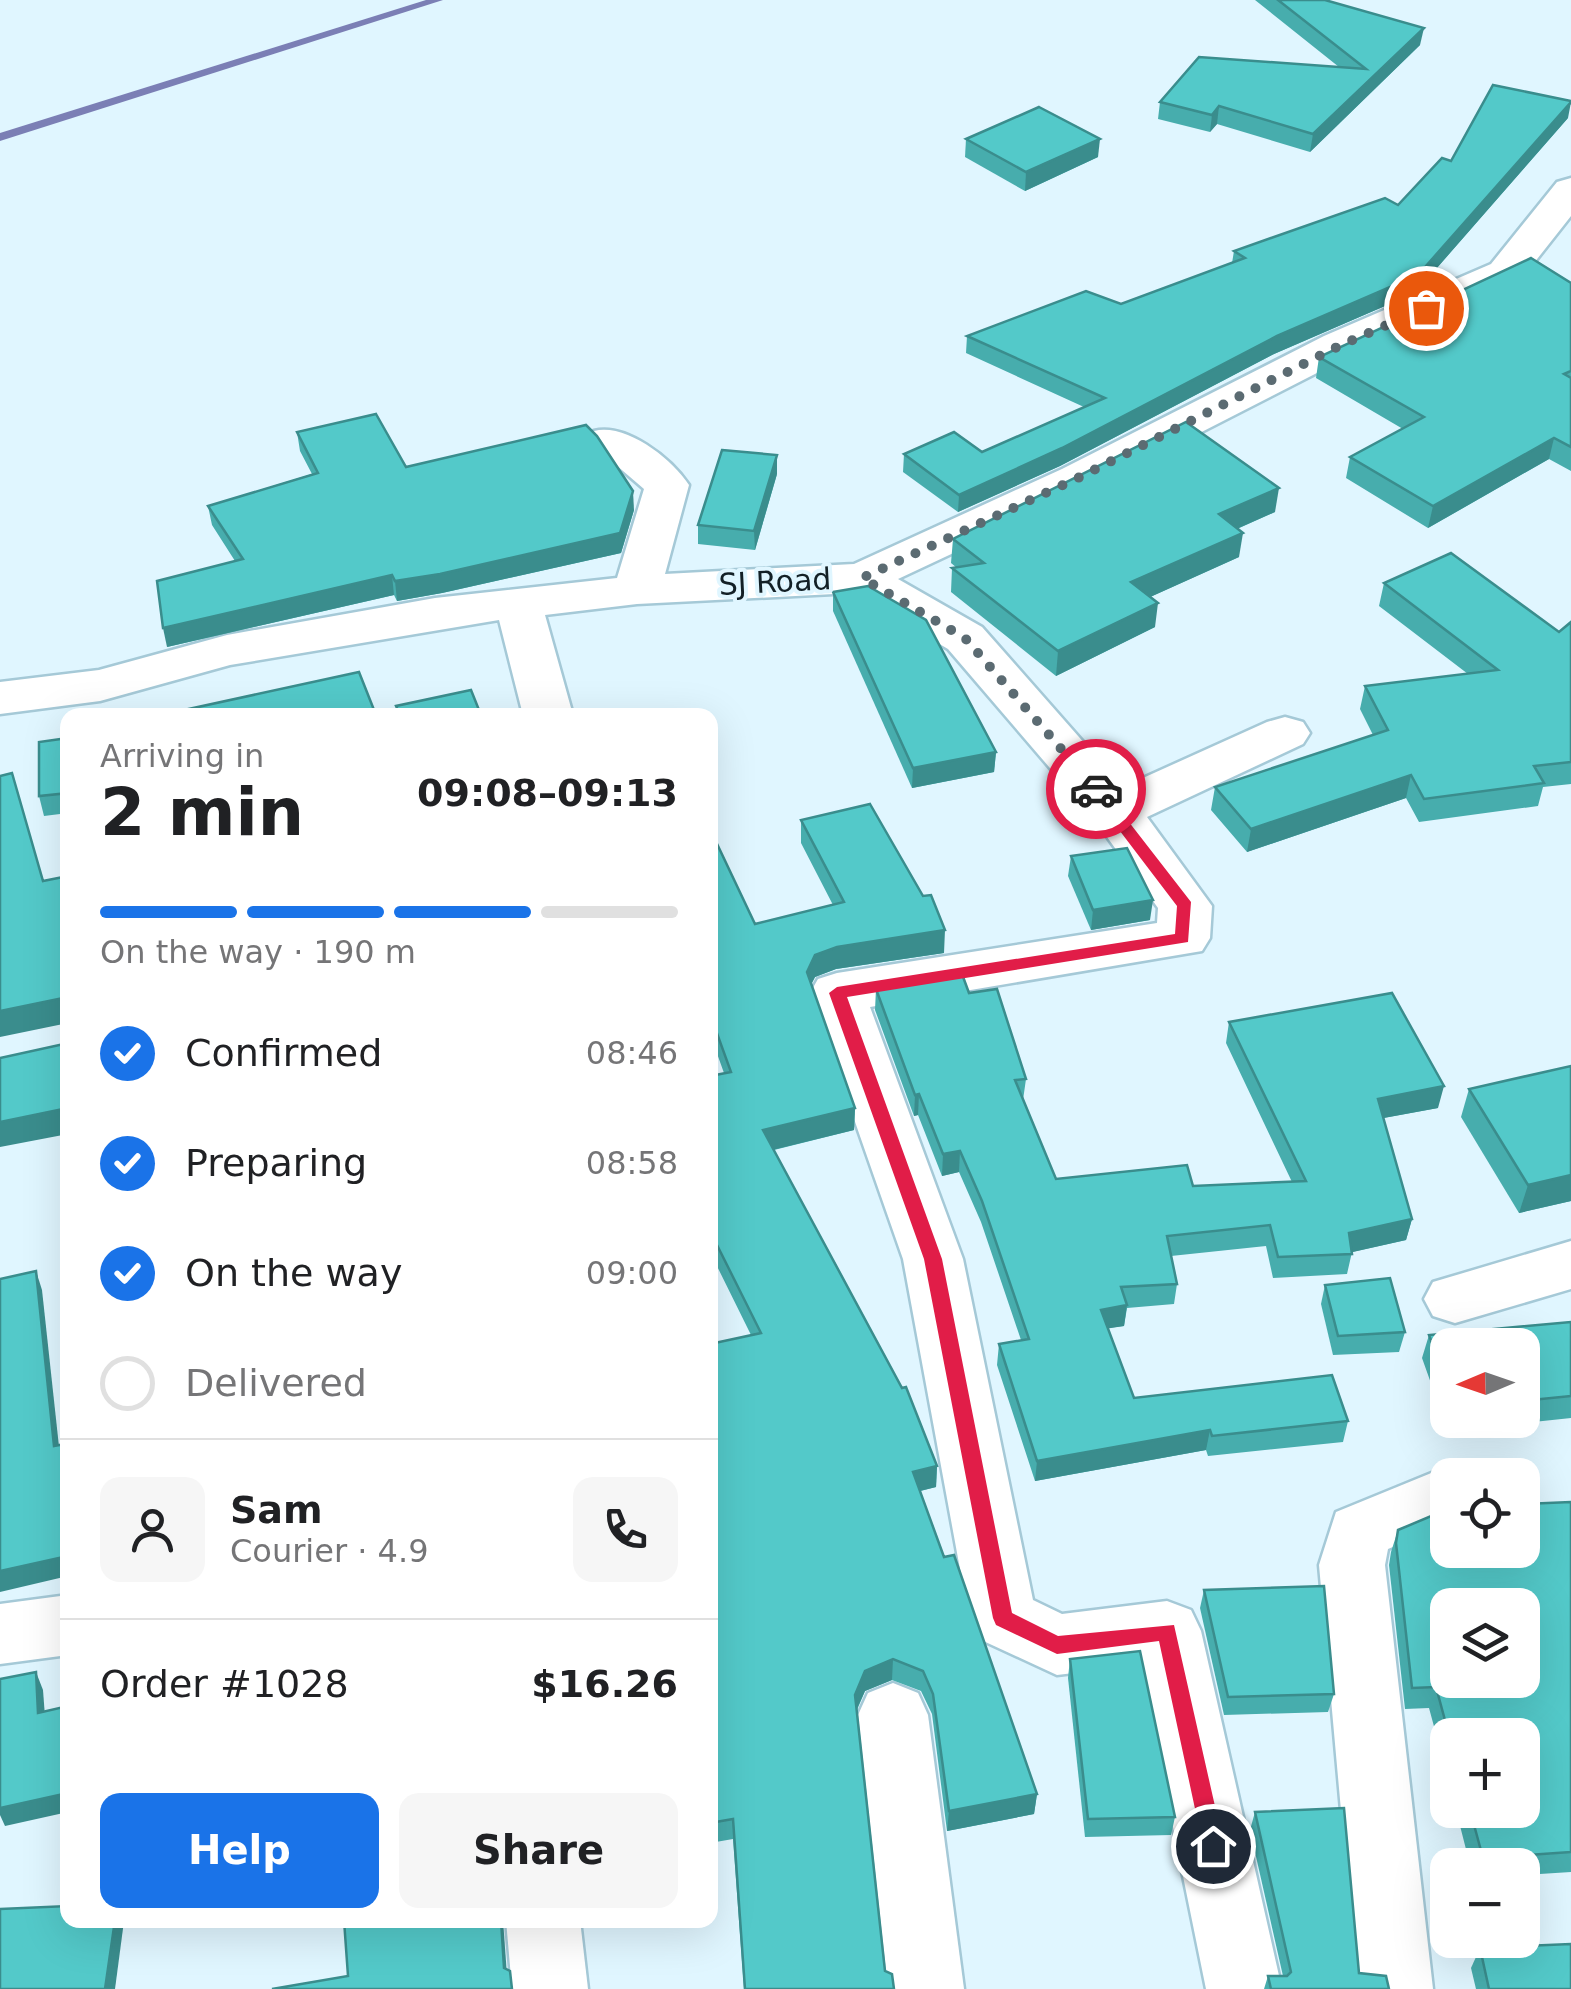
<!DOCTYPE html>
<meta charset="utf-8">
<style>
:root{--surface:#fff;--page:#f6f6f6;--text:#202124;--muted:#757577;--line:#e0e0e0;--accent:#1a73e8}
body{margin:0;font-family:"DejaVu Sans",sans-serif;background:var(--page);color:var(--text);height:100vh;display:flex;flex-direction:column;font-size:38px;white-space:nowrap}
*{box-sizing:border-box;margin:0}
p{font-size:32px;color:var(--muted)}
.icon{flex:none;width:55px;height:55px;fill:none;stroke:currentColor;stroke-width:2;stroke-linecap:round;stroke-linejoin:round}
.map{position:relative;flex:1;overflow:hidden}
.sheet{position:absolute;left:60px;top:708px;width:658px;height:1220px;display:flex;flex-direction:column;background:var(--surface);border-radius:20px;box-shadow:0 10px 40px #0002}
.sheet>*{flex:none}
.needle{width:65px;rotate:268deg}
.tools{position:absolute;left:1430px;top:1328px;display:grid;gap:20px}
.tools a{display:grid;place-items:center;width:110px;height:110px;border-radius:20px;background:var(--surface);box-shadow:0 10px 40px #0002;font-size:50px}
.pin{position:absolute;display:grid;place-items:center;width:85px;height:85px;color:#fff;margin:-42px;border:5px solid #fff;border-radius:50%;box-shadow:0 2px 10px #0007}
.courier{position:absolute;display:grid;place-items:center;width:100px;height:100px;margin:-50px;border:8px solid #e11d48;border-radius:50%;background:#fff;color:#222;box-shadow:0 2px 12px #0007}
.headline em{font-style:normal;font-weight:600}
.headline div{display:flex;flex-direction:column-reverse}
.headline{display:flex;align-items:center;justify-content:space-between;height:170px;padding:0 40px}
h1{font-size:65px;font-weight:600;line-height:75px}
.bar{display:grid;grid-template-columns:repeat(4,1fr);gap:15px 10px;align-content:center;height:120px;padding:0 40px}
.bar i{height:12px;border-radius:8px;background:var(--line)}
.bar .active{background:var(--accent)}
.bar p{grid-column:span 4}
.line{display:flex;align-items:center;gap:25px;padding:0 40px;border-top:2px solid var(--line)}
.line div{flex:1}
.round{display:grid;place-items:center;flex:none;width:105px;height:105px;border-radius:20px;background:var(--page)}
ol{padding:0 40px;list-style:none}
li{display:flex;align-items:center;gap:30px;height:110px}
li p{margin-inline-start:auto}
li .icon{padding:10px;border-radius:50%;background:var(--accent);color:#fff;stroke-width:4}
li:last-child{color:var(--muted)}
li i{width:55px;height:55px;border:5px solid var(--line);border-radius:50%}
.primary-button{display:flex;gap:20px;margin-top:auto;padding:20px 40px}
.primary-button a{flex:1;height:115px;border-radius:20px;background:var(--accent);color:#fff;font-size:40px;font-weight:600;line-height:115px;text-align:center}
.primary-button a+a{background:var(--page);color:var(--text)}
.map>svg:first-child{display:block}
</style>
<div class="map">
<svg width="1571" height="1989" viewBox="0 0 1571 1989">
<rect width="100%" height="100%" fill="#e0f6ff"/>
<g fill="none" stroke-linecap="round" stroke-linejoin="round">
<polygon fill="#7b7fb5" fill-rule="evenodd" points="426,0 443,0 0,141 0,133"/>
<g stroke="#a5c9d7" stroke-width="5">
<g id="street">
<path d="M1571,178V216L1519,282L1354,354L1094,487L898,579L982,627L1123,787L1267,722L1285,717L1303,722L1310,733L1303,744L1147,817L1212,906L1210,938L1202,951L870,1007L963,1259L1033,1600L1062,1614L1167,1601L1191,1610L1201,1631L1282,1989H1206L1140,1665L1057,1675L979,1639L969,1618L903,1259L810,993L818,979L837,973L1157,923L1158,908L1097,823L948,649L853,593L637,604L545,615L573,715H523L499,620L230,665L100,701L0,714V682L99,670L227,635L435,598L617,578L644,489L587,440L594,431C626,423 671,458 689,485L665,574L854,564L1062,469L1324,336L1491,264L1557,182Z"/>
<polygon points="1571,1241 1571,1289 1455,1323 1433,1316 1424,1299 1433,1282"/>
<polygon points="1446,1467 1468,1475 1448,1475 1448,1524 1388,1549 1385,1565 1433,1989 1357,1989 1319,1565 1336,1512"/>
<polygon points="68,1595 68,1655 0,1664 0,1604"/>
<polygon points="893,1683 918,1693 928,1715 964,1989 888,1989 858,1715 868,1693"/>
<polygon points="506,1920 580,1920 588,1989 512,1989"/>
</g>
</g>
<use href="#street" fill="#fff" fill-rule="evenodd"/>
</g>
<g fill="#47adad" fill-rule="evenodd">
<polygon points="1255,0 1325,0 1420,45 1310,152 1217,124 1210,132 1158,119 1160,102 1339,67"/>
<polygon points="1568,118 1415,293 1274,354 1060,466 958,512 903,472 904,454 982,452 1084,407 966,353 967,336 1121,304 1232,263 1234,251 1398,205 1451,161"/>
<polygon points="966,139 1098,157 1025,191 965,157"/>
<polygon points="1571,283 1571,471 1549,459 1428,528 1346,478 1350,457 1403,429 1316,378 1319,357"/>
<polygon points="297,432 406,467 634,510 621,553 442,593 397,601 394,595 167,647 235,561 212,525 208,506 312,474 300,451"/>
<polygon points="777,474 755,550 698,544 698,525"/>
<polygon points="1275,512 1237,529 1239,557 1150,597 1155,627 1056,676 951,592 952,568 957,568 951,563 953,539"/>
<polygon points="1384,583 1559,632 1571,622 1571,784 1543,787 1538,806 1419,822 1406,798 1247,852 1211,810 1215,787 1373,735 1360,709 1365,686 1468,674 1379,606"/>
<polygon points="833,592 996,752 994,772 912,788 833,611"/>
<polygon points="68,738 68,813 44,816 39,796"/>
<polygon points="801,820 944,953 836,969 815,977 811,985 855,1108 854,1130 774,1150 937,1466 936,1487 920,1491 944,1557 1037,1794 1034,1814 947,1831 932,1714 921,1691 892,1680 865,1691 857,1710 885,1971 894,1989 744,1989 733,1839 710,1843 710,1344 751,1335 710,1252 710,1076 724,1073 710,1034 710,829 755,924 833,905 801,843"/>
<polygon points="1071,856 1150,920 1091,930 1068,876"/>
<polygon points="876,989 969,993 1026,1079 1023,1100 1056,1179 1193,1186 1292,1182 1226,1043 1229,1022 1438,1108 1383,1118 1412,1219 1406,1240 1352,1252 1347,1274 1273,1278 1266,1246 1171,1256 1177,1284 1174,1304 1127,1308 1124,1326 1108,1328 1134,1398 1348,1421 1343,1442 1208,1456 1206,1450 1035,1481 997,1365 999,1344 1021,1340 981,1222 959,1172 942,1176 918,1115 914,1116 875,1010"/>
<polygon points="1571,1066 1571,1201 1519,1213 1461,1117 1469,1089"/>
<polygon points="1325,1285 1405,1332 1399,1352 1333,1355 1321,1304"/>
<path d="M1571,1322V1418L1448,1431L1422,1358L1429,1335ZM1448,1345H1522V1420H1448Z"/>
<polygon points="1571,1502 1571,1872 1522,1875 1522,1865 1470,1865 1456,1810 1522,1810 1522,1735 1448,1735 1448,1778 1429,1708 1405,1709 1389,1565 1391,1552 1398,1530"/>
<polygon points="1204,1590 1334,1694 1328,1712 1224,1715 1200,1608"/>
<polygon points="1070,1659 1175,1817 1171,1835 1085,1837 1068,1678"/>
<polygon points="1255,1812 1359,1973 1389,1989 1264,1989 1268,1976 1283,1976 1250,1830"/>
<polygon points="1480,1948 1571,1989 1476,1989 1471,1968"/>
</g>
<g fill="#3a8d8d">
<polygon points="1424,28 1420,45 1310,152 1313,134"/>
<polygon points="1571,102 1568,118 1415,293 1274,354 1060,466 958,512 959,495"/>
<polygon points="1219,106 1217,124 1210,132 1212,115"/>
<polygon points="1100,139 1098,157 1025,191 1026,172"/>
<polygon points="1554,438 1549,459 1428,528 1433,506"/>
<polygon points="777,455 777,474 755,550 754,531"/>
<polygon points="1279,488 1275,512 1216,538 1219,514"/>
<polygon points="633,491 634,510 621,553 442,593 397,601 395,581"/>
<polygon points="1243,533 1239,557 1128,607 1131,582"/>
<polygon points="392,575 394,595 167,647 163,628"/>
<polygon points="1158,603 1155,627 1056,676 1058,651"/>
<polygon points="996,752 994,772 912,788 913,768"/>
<polygon points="1411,775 1406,798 1247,852 1251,829"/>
<polygon points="1153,900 1150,920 1091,930 1093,910"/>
<polygon points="945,930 944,953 836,969 815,977 806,994 807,972 815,955 837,947"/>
<polygon points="63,998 68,1023 0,1037 0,1011"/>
<polygon points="1444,1086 1438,1108 1373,1120 1378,1099"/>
<polygon points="919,1094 918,1115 914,1116 915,1095"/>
<polygon points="68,1108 68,1134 0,1147 0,1122"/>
<polygon points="855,1108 854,1130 764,1152 763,1130"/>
<polygon points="960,1151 959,1172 942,1176 943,1154"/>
<polygon points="1571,1175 1571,1201 1519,1213 1528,1185"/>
<polygon points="1412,1219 1406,1240 1344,1254 1349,1233"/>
<polygon points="36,1271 42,1290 61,1465 54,1446"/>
<polygon points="1127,1305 1124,1326 1098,1330 1101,1310"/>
<polygon points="1210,1430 1206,1450 1035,1481 1037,1461"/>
<polygon points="937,1466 936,1487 912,1493 913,1472"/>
<polygon points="68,1556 68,1576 0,1592 0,1571"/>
<polygon points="893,1659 892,1680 865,1691 854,1715 855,1695 865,1671"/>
<polygon points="36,1672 43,1690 46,1730 38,1713"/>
<polygon points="68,1793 68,1812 5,1826 0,1815 0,1808"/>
<polygon points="1037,1794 1034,1814 947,1831 949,1811"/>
<polygon points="115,1920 124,1921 115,1989 105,1989"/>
<polygon points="501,1920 503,1920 508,1989 504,1968"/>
</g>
<g fill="#53c9c9" stroke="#3a8d8d" stroke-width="2.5" fill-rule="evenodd">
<polygon points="1278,0 1325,0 1424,28 1313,134 1219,106 1212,115 1160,102 1199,57 1366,69"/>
<polygon points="1493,85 1571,101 1571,102 1418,275 1277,336 1062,448 959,495 904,454 954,432 982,452 1105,398 967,336 1086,291 1121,304 1245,258 1234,251 1385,198 1398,205 1442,158 1451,161"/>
<polygon points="1039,107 1100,139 1026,172 966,139"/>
<polygon points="1531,258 1571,283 1571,371 1564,374 1571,378 1571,447 1554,438 1433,506 1350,457 1424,417 1319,357"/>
<polygon points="376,414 406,467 586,425 597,436 633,491 620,533 440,574 395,581 392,575 163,628 157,581 243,559 208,506 318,473 297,432"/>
<polygon points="1186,422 1279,488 1219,514 1243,533 1131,582 1158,603 1058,651 952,568 984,563 953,539"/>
<polygon points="722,450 777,455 754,531 698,525"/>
<polygon points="1451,553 1559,632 1571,622 1571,762 1534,766 1544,783 1424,799 1411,775 1251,829 1215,787 1388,730 1365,686 1498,670 1384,583"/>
<polygon points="868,586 926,620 996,752 913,768 833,592"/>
<polygon points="359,672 376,715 176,715 175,712"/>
<polygon points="471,690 481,715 400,715 396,706"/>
<polygon points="68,738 68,793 39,796 39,742"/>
<polygon points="12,773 43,881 68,876 68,1108 0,1122 0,1058 64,1044 63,998 0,1011 0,776"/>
<polygon points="870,804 923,896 931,895 945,930 837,947 815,955 807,972 855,1108 763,1130 902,1388 906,1387 937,1466 913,1472 944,1557 954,1555 1037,1794 949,1811 933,1694 923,1671 893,1659 865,1671 855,1695 885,1971 892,1974 894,1989 745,1989 733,1819 710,1823 710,1344 761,1333 710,1231 710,1076 731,1072 710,1014 710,1007 713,1007 710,1000 710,829 755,924 844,902 801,820"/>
<polygon points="1127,848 1153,900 1093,910 1071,856"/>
<polygon points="962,974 969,993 997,989 1026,1079 1015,1080 1056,1179 1187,1165 1193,1186 1306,1181 1229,1022 1392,993 1444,1086 1378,1099 1412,1219 1349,1233 1352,1254 1278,1257 1270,1225 1167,1236 1177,1284 1121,1287 1127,1305 1101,1310 1134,1398 1332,1375 1348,1421 1212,1436 1210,1430 1037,1461 999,1344 1029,1339 982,1201 960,1151 943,1154 919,1094 915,1095 876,989"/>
<polygon points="1571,1066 1571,1175 1528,1185 1469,1089"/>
<polygon points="36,1271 54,1446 65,1444 68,1470 68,1556 0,1571 0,1279"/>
<polygon points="1390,1278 1405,1332 1338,1336 1325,1285"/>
<polygon points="1571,1322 1571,1396 1522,1401 1522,1345 1448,1345 1448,1386 1429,1335"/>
<path d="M1571,1502V1852L1483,1858L1470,1810H1522V1735H1449L1436,1687L1412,1688L1396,1543L1398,1530L1448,1509V1550H1522V1504ZM1448,1605H1522V1680H1448Z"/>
<polygon points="1324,1586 1334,1694 1228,1697 1204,1590"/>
<polygon points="1140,1651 1175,1817 1088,1819 1070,1659"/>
<polygon points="36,1672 38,1713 68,1706 68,1793 0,1808 0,1679"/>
<polygon points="1344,1808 1359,1973 1386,1976 1389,1989 1271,1989 1268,1976 1287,1976 1291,1972 1255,1812"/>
<polygon points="68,1906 68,1920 115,1920 105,1989 0,1989 0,1909"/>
<polygon points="344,1920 501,1920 504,1968 510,1971 512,1989 272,1989 348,1976"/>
<polygon points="1571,1944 1571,1989 1489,1989 1480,1948"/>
</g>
<polygon fill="#e11d48" points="1091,786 1101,786 1191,902 1188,942 847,997 942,1259 1012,1613 1058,1636 1174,1625 1224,1846 1213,1856 1203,1846 1159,1641 1057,1654 996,1625 993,1618 924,1259 829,993 837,987 1175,934 1177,906 1091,793"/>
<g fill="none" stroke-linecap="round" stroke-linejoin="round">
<polyline stroke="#5b6b72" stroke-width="10" stroke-dasharray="0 18" points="1096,789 965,638 862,578 1078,478 1339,346 1426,308"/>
</g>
<g text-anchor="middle" stroke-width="8" stroke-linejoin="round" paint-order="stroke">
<g font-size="30" fill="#132026" stroke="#e0f6ff">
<text transform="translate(775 582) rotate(-3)" y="10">SJ Road</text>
</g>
</g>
</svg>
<div class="tools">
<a><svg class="needle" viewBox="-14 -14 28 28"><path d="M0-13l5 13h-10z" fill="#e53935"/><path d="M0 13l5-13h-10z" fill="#757577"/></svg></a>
<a><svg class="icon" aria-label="locate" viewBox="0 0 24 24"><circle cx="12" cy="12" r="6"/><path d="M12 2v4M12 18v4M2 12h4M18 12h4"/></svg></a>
<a><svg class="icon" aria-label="layers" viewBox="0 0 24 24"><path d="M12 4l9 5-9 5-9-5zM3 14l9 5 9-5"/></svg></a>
<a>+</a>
<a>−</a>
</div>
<div class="pin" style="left:1426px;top:308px;background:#ea580c"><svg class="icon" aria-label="bag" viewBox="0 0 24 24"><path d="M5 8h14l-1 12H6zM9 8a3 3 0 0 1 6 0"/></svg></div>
<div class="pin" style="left:1213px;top:1846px;background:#1f2937"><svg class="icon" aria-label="home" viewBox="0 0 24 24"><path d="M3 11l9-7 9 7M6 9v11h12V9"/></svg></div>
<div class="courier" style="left:1096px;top:789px"><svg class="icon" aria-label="car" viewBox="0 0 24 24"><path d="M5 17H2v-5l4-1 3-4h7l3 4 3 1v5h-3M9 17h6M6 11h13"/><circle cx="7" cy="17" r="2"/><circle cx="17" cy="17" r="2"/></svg></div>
<section class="sheet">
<div class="headline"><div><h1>2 min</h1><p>Arriving in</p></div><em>09:08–09:13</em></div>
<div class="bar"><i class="active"></i><i class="active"></i><i class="active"></i><i></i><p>On the way · 190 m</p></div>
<ol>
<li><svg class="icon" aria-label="check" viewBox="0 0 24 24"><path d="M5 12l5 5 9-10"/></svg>Confirmed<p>08:46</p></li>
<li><svg class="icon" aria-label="check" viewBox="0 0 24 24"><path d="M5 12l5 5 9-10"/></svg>Preparing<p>08:58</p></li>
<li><svg class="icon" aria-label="check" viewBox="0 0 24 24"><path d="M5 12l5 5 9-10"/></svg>On the way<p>09:00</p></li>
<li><i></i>Delivered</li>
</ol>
<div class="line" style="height:180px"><a class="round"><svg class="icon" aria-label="person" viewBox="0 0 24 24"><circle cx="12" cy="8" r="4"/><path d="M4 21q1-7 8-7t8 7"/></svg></a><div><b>Sam</b><p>Courier · 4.9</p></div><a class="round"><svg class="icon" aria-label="phone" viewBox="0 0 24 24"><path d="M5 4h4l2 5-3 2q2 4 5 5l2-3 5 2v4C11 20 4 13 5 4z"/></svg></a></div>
<div class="line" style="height:130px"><div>Order #1028</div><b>$16.26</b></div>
<div class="primary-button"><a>Help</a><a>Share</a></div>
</section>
</div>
